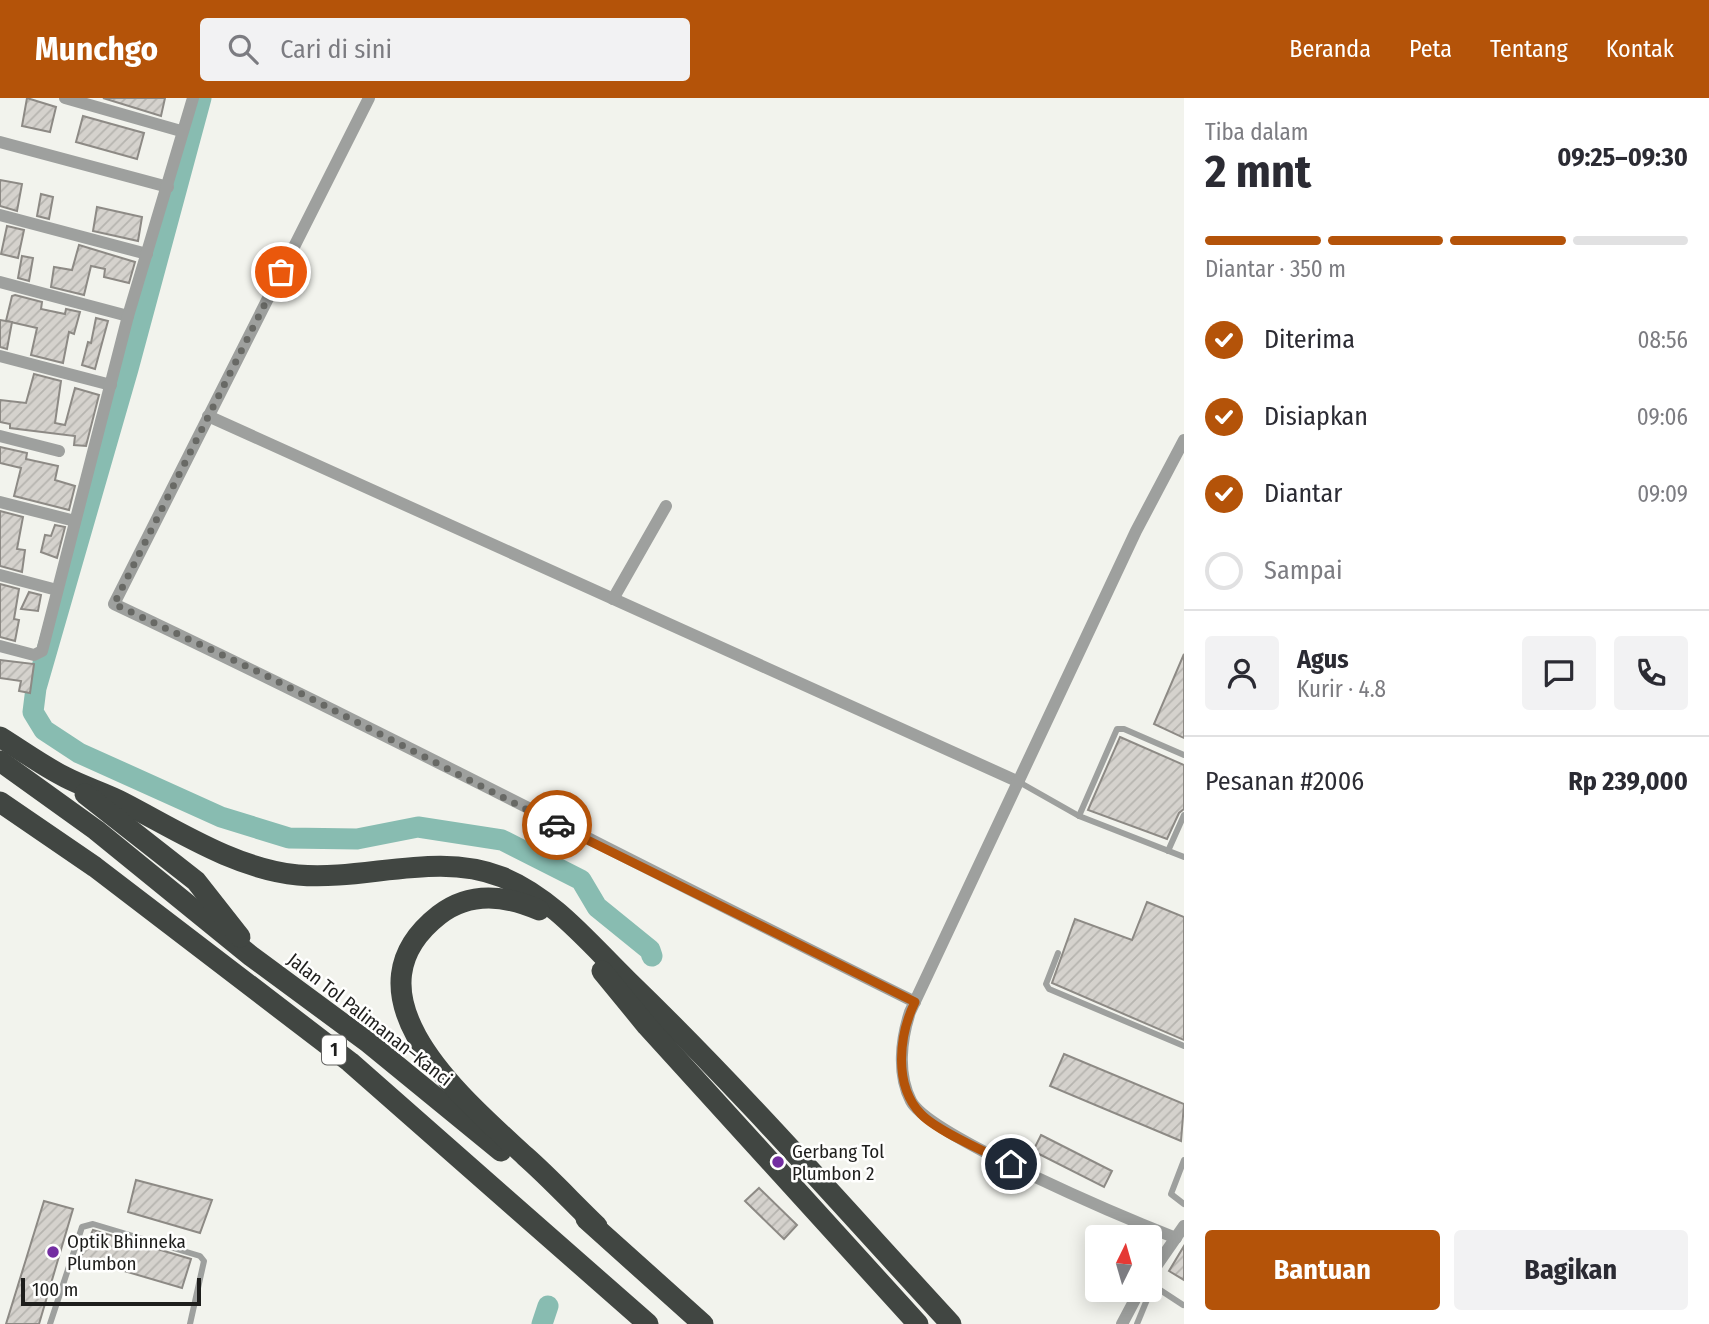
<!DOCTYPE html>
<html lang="id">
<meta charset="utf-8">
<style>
:root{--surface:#fff;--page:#f2f2f3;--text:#2b2b33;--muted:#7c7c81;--line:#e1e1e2;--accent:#b45309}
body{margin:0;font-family:"Fira Sans Condensed",sans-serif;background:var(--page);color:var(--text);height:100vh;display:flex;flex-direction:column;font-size:26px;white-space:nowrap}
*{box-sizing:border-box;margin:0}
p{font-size:23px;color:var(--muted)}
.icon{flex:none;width:38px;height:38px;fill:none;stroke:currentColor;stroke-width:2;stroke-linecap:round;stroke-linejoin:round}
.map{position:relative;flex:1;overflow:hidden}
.panel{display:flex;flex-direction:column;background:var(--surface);width:525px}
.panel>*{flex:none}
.needle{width:46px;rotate:5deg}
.controls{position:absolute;left:1085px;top:1127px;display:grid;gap:14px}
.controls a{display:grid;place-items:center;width:77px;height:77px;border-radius:7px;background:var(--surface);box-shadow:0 4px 18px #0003;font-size:35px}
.scale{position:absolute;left:21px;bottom:18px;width:180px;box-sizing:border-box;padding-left:7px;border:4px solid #1e1e1c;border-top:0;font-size:19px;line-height:24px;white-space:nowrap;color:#1e1e1c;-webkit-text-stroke:5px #fffffe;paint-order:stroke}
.pin{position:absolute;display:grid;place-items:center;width:60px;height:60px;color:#fff;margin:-30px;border:4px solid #fff;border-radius:50%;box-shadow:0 2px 7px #0007}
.courier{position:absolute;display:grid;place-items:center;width:70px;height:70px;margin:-35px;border:5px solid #b45309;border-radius:50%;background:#fff;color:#222;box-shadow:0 2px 9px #0007}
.overview em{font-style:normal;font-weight:700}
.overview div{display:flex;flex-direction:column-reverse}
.overview{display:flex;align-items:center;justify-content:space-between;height:119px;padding:0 21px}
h1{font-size:46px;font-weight:700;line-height:52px}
.bar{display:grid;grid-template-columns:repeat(4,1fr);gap:10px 7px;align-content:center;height:84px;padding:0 21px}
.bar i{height:9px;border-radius:5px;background:var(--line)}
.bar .on{background:var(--accent)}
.bar p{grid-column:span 4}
.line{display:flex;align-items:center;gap:18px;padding:0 21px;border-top:2px solid var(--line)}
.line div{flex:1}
.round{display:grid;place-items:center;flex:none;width:74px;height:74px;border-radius:7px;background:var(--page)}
ol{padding:0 21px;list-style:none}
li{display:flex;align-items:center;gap:21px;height:77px}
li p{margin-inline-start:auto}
li .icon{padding:7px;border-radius:50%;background:var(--accent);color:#fff;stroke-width:4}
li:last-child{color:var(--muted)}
li i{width:38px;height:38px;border:4px solid var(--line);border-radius:50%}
.action{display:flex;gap:14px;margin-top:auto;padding:14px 21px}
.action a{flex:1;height:80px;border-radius:7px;background:var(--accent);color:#fff;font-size:28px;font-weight:700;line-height:80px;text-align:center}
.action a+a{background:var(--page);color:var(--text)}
header{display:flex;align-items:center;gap:42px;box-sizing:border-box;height:98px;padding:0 35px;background:var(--accent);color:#fff}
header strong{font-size:33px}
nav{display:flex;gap:38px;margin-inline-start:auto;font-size:24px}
.search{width:490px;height:63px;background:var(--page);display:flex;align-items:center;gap:18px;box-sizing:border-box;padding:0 24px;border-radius:7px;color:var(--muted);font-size:26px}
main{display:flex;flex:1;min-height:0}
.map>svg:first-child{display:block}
</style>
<header>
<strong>Munchgo</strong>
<div class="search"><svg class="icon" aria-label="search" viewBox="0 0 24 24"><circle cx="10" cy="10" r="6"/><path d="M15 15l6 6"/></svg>Cari di sini</div>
<nav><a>Beranda</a><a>Peta</a><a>Tentang</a><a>Kontak</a></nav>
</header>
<main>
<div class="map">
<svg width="1184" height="1226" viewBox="0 0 1184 1226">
<defs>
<pattern id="building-hatch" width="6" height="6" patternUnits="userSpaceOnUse" patternTransform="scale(1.75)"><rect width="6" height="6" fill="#d5d2cd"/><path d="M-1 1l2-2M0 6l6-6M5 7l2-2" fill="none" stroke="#b6b4af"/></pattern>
</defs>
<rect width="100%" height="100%" fill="#f2f3ed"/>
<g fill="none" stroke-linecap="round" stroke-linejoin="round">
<g stroke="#88bcb1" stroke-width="21">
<polyline points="201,0 128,271 36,590 33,614 44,632 79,655 221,719 289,740 357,741 418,729 502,742 581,782 597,809 650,852 652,858"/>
<polyline points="542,1226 548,1208"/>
</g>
</g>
<g fill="url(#building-hatch)" stroke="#8d8a85" stroke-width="2">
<polygon points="27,0 56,9 50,34 22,28"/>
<polygon points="103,0 165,0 161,18"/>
<polygon points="83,18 144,35 137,61 76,44"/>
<polygon points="0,82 22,86 17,113 0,108"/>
<polygon points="41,96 53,99 49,121 37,118"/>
<polygon points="97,109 142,119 138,143 93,133"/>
<polygon points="7,128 24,132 18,160 1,156"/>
<polygon points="79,147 135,164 129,185 104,179 105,171 91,168 84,197 51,189 54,169 72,172"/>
<polygon points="22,158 33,160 29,183 18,180"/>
<polygon points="15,197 42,204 41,211 65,216 66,211 80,214 74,236 69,234 63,265 31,257 37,230 6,223 12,198"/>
<polygon points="96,220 108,223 95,271 82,267 88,244 91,245"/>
<polygon points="0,222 12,224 7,251 0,249"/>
<polygon points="34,276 61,283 55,325 65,327 75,290 99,297 86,348 74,347 75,338 10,330 10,326 0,324 0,302 26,305"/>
<polygon points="0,349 27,355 26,361 58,368 55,382 75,388 69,412 14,398 21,370 0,365"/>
<polygon points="0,413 23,419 17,451 25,452 22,474 0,468"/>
<polygon points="55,427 65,429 57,460 41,454 45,437 51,438"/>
<polygon points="0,486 19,491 14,521 19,522 15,543 0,539"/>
<polygon points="29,494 41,497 38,513 21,511"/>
<polygon points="1184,556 1184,640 1154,626"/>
<polygon points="0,562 34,566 30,595 19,593 21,583 0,580"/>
<polygon points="1120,639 1184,667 1184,711 1179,715 1167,741 1088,712"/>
<polygon points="1147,804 1184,819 1184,942 1052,885 1075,821 1132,842"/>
<polygon points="1064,956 1184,1006 1181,1043 1050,988"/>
<polygon points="1041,1037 1112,1073 1104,1089 1033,1053"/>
<polygon points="136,1082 212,1102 200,1135 128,1114"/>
<polygon points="759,1090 797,1127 784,1141 745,1103"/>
<polygon points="44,1103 73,1111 39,1226 6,1226"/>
<polygon points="93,1132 191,1161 182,1190 80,1160"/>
<polygon points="1184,1148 1184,1182 1169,1173"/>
</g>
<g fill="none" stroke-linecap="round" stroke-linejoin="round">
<g stroke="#9ea09e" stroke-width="6">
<polyline points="1019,684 1079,718 1184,759"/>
<polyline points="1079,718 1117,631 1124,631 1184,657"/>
<polyline points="1168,753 1184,717"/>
<polyline points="1058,855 1046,886 1049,891 1184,948"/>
<polyline points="1184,1062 1171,1096 1184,1106"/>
<polyline points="1151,1186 1183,1207"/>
<polyline points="50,1226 82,1129 93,1126 200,1158 204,1163 190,1226"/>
<polyline points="1137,1226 1153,1187"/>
</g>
<g stroke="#9ea09e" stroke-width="12">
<polyline points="65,0 181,33"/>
<path d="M369,0L114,506C383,633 647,772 915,904"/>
<polyline points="0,44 168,89"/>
<polyline points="0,117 147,156"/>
<polyline points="0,184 128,218"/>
<polyline points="0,258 111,287"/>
<polyline points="208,318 1019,684"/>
<polyline points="0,338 59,353"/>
<polyline points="0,404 75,423"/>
<polyline points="0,477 57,492"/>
<polyline points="613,501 666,408"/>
<polyline points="0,548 34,557 42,553 128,218 193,0"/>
<path d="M1176,1140C1130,1122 929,1038 911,1003C897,976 901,942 910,914L1136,433L1184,342"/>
<polyline points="1150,1177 1184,1128"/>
<polyline points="1122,1226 1140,1192"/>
</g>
<g stroke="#414642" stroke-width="21">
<path d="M0,639C21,652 43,668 65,679C84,689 105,695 124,705C178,733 236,771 298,777C366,783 436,753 502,779C553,800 589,845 628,883C741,992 844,1110 951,1226"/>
<polyline points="0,663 96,732 251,858 369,945 501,1053"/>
<polyline points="85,696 196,783 240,839"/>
<polyline points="0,704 95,769 350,964 648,1226"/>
<path d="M539,812C505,797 470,793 439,817C337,897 466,1003 525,1058C550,1080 573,1105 597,1128"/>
<polyline points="602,873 647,928 918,1226"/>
<polyline points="586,1121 703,1226"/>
</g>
</g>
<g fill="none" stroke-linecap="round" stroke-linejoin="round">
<polyline stroke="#686965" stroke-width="7" stroke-dasharray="0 12.6" points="281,174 114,506 265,577 557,727"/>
<path stroke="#b45309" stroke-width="9" d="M557,727L915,904C899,937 893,987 921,1016C937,1033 989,1056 1011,1066"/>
</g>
<g fill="#732da1" stroke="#fffffe" stroke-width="2.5">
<circle cx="778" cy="1064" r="7"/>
<circle cx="53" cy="1154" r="7"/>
</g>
<g text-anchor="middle" stroke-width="5" stroke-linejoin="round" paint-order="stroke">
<rect fill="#fffffe" stroke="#626260" stroke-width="2" x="322" y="937.5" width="24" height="29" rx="5"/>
<g font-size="18" font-weight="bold" fill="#1e1e1c">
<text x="334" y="958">1</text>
</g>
<g font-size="19" fill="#1e1e1c" stroke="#fffffe">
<text transform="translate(370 921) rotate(38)" y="7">Jalan Tol Palimanan–Kanci</text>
</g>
<g font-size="19" fill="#1e1e1c" stroke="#fffffe" text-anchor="start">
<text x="792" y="1060">Gerbang Tol<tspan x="792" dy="22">Plumbon 2</tspan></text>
<text x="67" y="1150">Optik Bhinneka<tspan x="67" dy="22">Plumbon</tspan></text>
</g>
</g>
</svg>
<div class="controls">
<a><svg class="needle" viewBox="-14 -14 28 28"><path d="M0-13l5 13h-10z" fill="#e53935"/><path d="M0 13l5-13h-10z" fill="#7c7c81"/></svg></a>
</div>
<div class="scale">100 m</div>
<div class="pin" style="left:281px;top:174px;background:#ea580c"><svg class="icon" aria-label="bag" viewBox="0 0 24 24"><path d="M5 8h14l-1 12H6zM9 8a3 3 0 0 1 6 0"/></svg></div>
<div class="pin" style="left:1011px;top:1066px;background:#1f2937"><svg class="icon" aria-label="home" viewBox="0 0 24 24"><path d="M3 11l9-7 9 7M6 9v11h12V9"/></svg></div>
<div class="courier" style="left:557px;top:727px"><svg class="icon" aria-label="car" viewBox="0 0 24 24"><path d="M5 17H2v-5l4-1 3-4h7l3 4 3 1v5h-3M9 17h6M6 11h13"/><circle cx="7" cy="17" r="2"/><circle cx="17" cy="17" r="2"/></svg></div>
</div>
<section class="panel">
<div class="overview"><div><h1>2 mnt</h1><p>Tiba dalam</p></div><em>09:25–09:30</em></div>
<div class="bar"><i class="on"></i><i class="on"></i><i class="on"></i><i></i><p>Diantar · 350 m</p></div>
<ol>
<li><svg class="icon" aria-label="check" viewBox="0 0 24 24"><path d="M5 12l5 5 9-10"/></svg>Diterima<p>08:56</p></li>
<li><svg class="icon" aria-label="check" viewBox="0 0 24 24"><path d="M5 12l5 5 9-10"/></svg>Disiapkan<p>09:06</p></li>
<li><svg class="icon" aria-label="check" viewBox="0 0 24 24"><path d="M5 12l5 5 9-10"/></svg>Diantar<p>09:09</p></li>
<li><i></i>Sampai</li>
</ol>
<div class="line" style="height:126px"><a class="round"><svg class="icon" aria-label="person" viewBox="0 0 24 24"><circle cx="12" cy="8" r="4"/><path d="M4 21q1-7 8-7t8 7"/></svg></a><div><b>Agus</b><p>Kurir · 4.8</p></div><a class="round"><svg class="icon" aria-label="chat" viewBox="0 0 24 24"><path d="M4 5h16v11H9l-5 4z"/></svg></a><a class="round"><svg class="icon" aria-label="phone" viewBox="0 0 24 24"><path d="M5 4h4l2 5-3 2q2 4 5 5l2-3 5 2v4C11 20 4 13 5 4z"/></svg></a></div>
<div class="line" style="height:91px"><div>Pesanan #2006</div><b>Rp 239,000</b></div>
<div class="action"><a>Bantuan</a><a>Bagikan</a></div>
</section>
</main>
